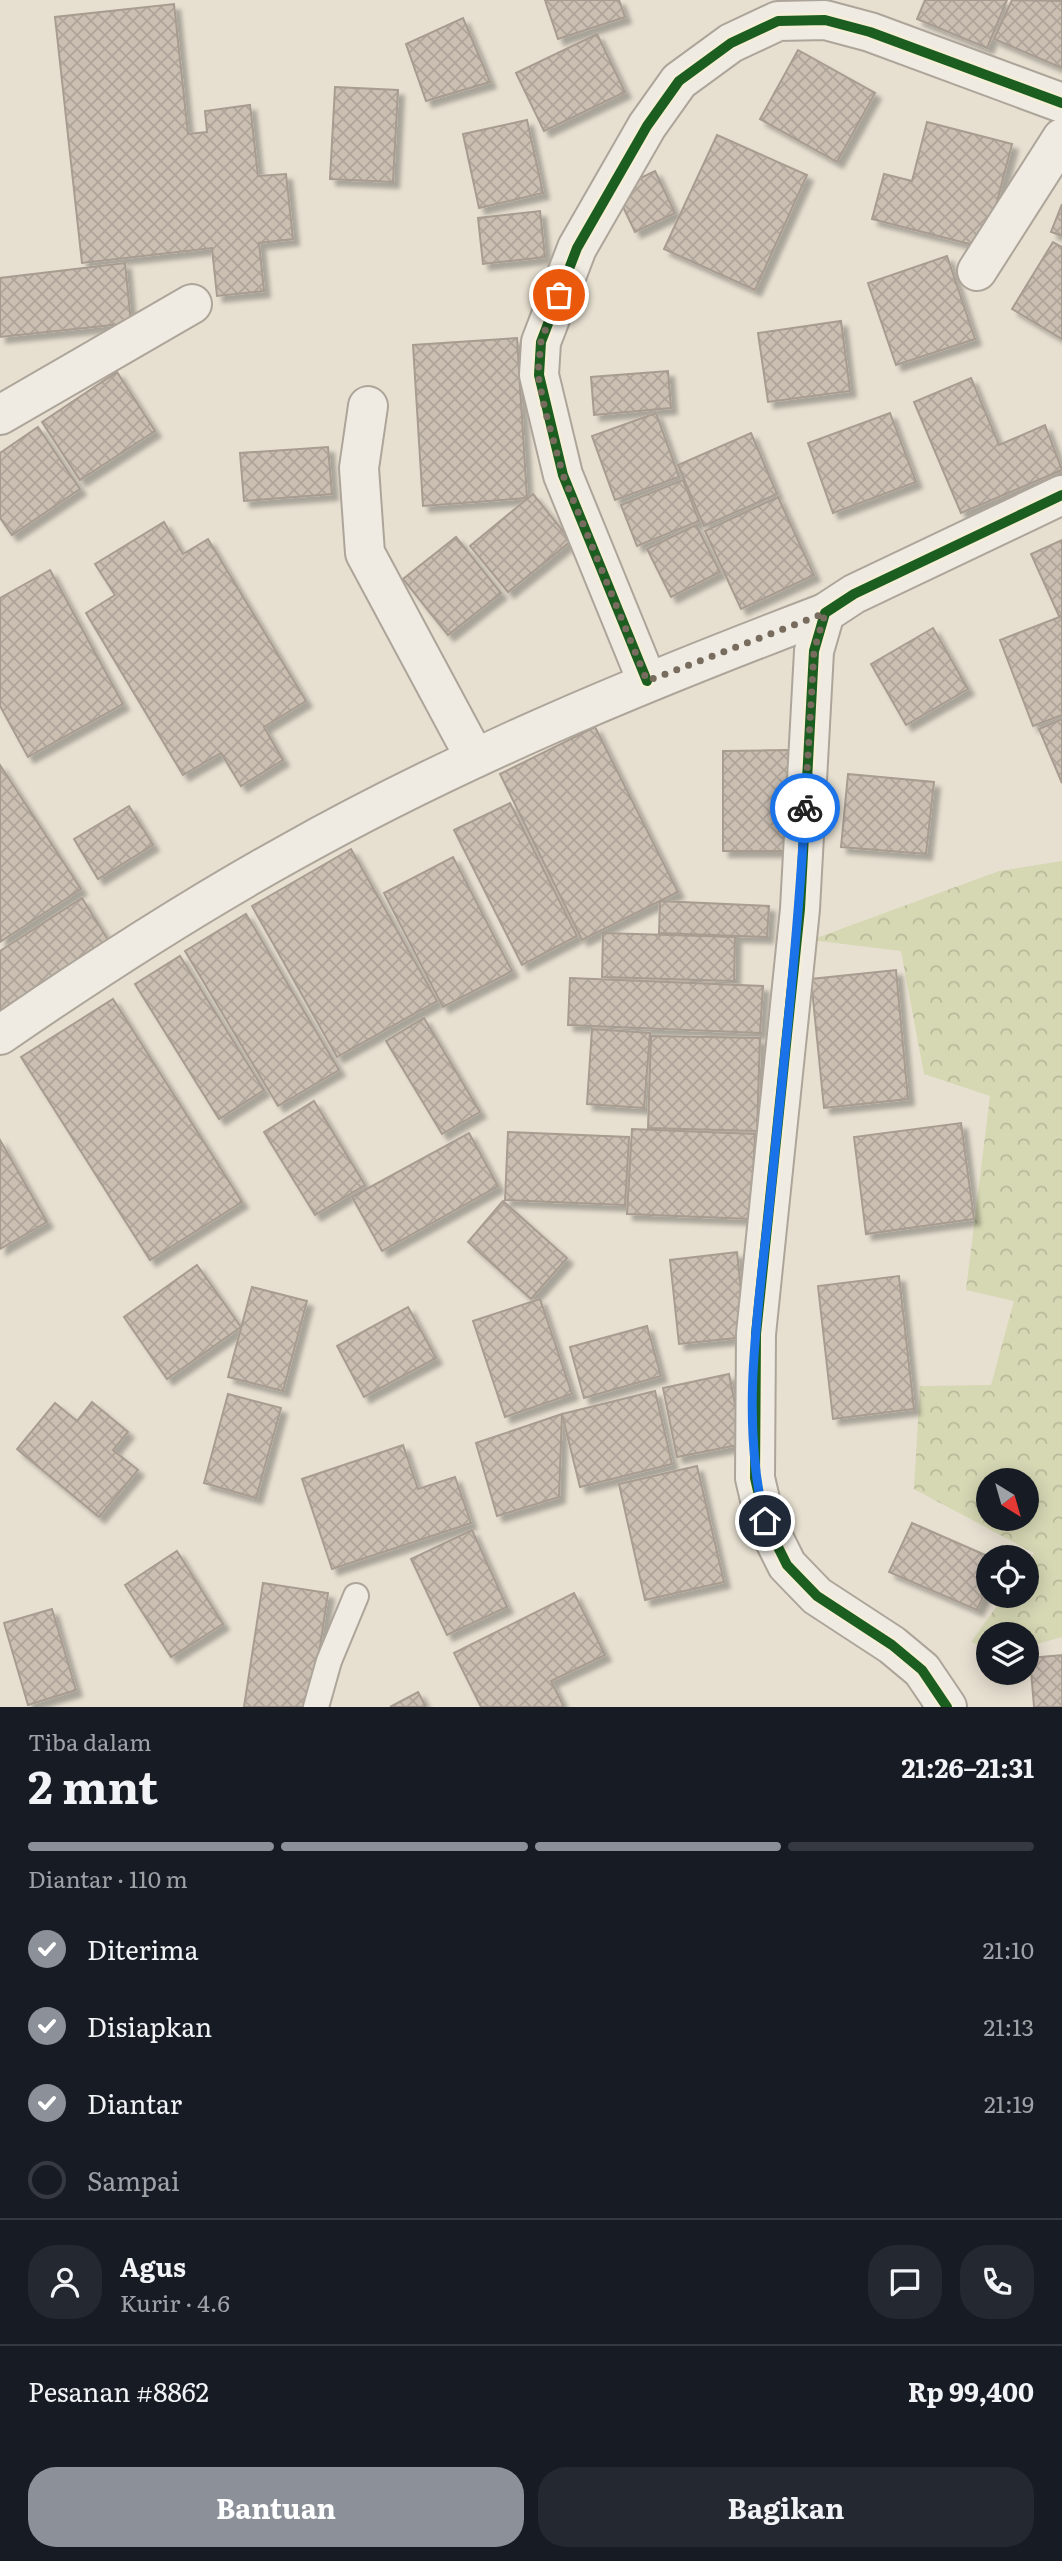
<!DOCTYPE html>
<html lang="id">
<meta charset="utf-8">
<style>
:root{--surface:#171b24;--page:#242831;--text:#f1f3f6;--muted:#9ea1a6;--line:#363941;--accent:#8c9099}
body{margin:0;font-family:Literata,serif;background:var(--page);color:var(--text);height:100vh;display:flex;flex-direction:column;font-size:26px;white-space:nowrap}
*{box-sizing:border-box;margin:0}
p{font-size:23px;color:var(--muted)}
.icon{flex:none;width:38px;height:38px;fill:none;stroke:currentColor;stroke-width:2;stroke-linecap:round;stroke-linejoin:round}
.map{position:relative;height:1707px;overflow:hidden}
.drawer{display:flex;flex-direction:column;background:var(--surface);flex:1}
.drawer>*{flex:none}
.needle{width:46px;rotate:143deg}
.fabs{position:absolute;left:976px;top:1468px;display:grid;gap:14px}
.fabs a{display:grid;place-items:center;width:63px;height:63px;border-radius:50%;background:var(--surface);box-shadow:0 4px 18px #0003;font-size:35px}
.pin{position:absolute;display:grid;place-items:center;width:60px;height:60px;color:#fff;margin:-30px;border:4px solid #fff;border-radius:50%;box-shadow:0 2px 7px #0007}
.courier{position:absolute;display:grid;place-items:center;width:70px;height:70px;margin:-35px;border:5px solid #1a73e8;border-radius:50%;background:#fff;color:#222;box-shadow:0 2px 9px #0007}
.overview em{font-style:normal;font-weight:700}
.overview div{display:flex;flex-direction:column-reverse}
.overview{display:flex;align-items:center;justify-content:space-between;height:119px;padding:0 28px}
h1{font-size:46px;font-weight:700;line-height:52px}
.bar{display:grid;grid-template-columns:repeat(4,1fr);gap:10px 7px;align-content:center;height:84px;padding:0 28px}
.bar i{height:9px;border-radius:5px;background:var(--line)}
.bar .selected{background:var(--accent)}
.bar p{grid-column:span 4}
.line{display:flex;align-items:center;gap:18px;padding:0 28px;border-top:2px solid var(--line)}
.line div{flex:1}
.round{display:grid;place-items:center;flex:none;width:74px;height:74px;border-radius:28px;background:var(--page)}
ol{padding:0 28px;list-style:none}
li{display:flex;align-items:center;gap:21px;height:77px}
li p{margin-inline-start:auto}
li .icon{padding:7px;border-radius:50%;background:var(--accent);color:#fff;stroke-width:4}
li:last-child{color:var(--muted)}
li i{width:38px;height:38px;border:4px solid var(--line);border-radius:50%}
.button{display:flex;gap:14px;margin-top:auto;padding:14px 28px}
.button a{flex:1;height:80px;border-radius:28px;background:var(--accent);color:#fff;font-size:28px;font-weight:700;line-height:80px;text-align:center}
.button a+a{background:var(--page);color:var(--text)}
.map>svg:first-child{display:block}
</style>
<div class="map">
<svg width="1062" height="1707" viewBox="0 0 1062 1707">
<defs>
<pattern id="forest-crowns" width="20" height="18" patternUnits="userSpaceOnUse" patternTransform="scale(1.75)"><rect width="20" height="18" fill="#d6d7b3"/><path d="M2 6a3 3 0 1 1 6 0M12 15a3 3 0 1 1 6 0" fill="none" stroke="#b9b99a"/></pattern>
<pattern id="building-cross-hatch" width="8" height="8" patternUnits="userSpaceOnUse" patternTransform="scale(1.75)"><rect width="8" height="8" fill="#cbbfb2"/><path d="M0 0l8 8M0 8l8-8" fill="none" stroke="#afa499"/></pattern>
<filter id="shadow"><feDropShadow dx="6" dy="6" stdDeviation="2" flood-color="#0004"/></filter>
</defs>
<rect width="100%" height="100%" fill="#e7e0d1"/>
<path fill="url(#forest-crowns)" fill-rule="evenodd" d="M1062,861V1637L1027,1647V1634H989V1650L971,1642L1004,1596H1027V1563L1034,1553L914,1489L920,1386L991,1385L1014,1301L966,1290L990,1096L924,1074L901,951L811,940L999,871ZM989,1480H1027V1519H989Z"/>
<g fill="url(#building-cross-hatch)" stroke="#a89c90" stroke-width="2" filter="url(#shadow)">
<polygon points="545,0 619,0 625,17 558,39"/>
<polygon points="925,0 1007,0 987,48 917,19"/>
<polygon points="1012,0 1062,1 1062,68 994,39"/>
<polygon points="174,4 188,134 207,132 205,111 250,105 258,176 286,174 293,239 259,243 264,291 217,296 212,248 82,263 55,17"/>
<polygon points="463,18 490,82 426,101 406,44"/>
<polygon points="597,34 625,92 544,131 516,73"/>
<polygon points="798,50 875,93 837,162 760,119"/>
<polygon points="335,87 398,90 393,182 330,179"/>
<polygon points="527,120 543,193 479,208 463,134"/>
<polygon points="927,122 1012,144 985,248 872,219 884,174 912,181"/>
<polygon points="717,135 807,175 755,290 664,249"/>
<polygon points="655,171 675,213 635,232 615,190"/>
<polygon points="1062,204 1062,236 1051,232"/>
<polygon points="540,211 545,257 483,264 478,218"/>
<polygon points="1053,242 1062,247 1062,339 1012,309"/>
<polygon points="947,256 975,339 896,365 868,283"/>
<polygon points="125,263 131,323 0,337 0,278"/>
<polygon points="841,321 850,391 768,402 758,333"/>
<polygon points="517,338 527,498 423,506 413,345"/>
<polygon points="668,371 671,408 594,415 591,377"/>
<polygon points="117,372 155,431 80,480 42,422"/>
<polygon points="971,378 999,445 1045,425 1062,470 961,513 914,402"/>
<polygon points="656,413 679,477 615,500 592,436"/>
<polygon points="890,413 916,482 833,513 808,443"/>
<polygon points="38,427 80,489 12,535 0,518 0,453"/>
<polygon points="751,433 777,494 704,526 678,465"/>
<polygon points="328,447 332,494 244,501 240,453"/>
<polygon points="683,480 699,521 637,546 621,505"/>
<polygon points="533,494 571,541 508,592 470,546"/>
<polygon points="778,497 814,575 741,609 705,531"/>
<polygon points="164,522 183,554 208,539 306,701 264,727 283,760 241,786 221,753 183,775 86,613 115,595 95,564"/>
<polygon points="696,525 720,572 671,597 647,549"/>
<polygon points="456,537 501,593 448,635 403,579"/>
<polygon points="1062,540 1062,615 1059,616 1031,554"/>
<polygon points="50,570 123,704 28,757 0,706 0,598"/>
<polygon points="1062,616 1062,715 1033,726 1000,640"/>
<polygon points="933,628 968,689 906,725 871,664"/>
<polygon points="1062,719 1062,783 1039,729"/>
<polygon points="595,727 678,892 582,940 500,774"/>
<polygon points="792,750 791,851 723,851 723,751"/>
<polygon points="0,765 81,889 0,942"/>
<polygon points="848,774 934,782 926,854 841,847"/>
<polygon points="510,803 577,936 522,965 454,830"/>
<polygon points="129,806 153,845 98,879 74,839"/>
<polygon points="351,849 437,1001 337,1057 252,906"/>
<polygon points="453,857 512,971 443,1007 384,893"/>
<polygon points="82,898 115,951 0,1012 0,951"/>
<polygon points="660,901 769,906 767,937 659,933"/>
<polygon points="246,914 339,1070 278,1106 185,951"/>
<polygon points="603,933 735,937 734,981 602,977"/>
<polygon points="180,956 264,1090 219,1119 135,984"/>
<polygon points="896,970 908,1099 824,1108 811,979"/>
<polygon points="570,978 763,986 760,1033 568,1025"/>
<polygon points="113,999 242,1202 150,1260 21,1057"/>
<polygon points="424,1018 480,1112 442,1134 386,1041"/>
<polygon points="592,1029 650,1033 644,1108 587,1104"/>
<polygon points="651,1036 760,1038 757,1131 648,1128"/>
<polygon points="314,1101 365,1185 315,1215 264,1132"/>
<polygon points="961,1123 974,1219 866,1234 854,1137"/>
<polygon points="632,1129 755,1134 751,1219 627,1214"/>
<polygon points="508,1132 629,1137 625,1205 505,1200"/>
<polygon points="469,1133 498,1186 382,1251 352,1197"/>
<polygon points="0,1140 47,1222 0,1249"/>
<polygon points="503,1201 567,1258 531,1299 468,1242"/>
<polygon points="737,1252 746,1337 679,1344 670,1260"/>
<polygon points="197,1265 241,1327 167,1379 124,1317"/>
<polygon points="899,1276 914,1409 833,1419 818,1286"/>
<polygon points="252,1287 307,1301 283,1391 228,1377"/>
<polygon points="540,1299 572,1394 505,1417 473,1321"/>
<polygon points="408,1307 436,1358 364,1397 337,1346"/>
<polygon points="647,1326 661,1376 584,1398 570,1347"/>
<polygon points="729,1374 743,1444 677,1457 663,1388"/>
<polygon points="655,1391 672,1464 580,1487 562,1414"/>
<polygon points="228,1394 281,1408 256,1498 204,1483"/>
<polygon points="92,1402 128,1432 113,1450 138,1470 99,1517 17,1449 55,1403 77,1421"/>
<polygon points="562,1414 559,1497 497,1516 476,1443"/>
<polygon points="403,1445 418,1489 455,1477 471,1523 332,1569 302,1479"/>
<polygon points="697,1466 724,1582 645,1600 619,1484"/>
<polygon points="912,1523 992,1558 989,1558 989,1584 977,1610 889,1572"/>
<polygon points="472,1530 507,1607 447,1635 411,1559"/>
<polygon points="177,1551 223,1624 171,1657 125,1585"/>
<polygon points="263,1583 328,1593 311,1707 244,1707"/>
<polygon points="574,1593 605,1655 551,1681 564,1707 481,1707 454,1653"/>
<polygon points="52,1609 76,1690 28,1705 4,1623"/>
<polygon points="1062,1655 1062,1707 1034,1707 1030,1658"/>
<polygon points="418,1692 426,1707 390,1707"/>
</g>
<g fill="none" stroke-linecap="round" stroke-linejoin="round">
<g stroke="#ada599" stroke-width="28">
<polyline id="lane" points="316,1707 329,1661 356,1596"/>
</g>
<g stroke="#ada599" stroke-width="42">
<g id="street">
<polyline points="977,271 1062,138"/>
<polyline points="368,406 359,468 365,553 475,758"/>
<polyline points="0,415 192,304"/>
<polyline points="647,681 563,475 539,375 541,342 577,248 647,126 679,81 731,43 778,21 825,20 870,32 1062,103"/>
<path d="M0,1035C93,971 187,910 286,855C458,758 641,683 825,613"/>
<polyline points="947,1707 922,1670 892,1645 817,1596 787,1565 765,1521 755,1478 756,1334 800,909 814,651 825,613 854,594 1062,495"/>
</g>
</g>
<use href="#lane" stroke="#efebe3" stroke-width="24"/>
<use href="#street" stroke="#efebe3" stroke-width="38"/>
<g stroke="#f7eed8" stroke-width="15">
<g id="cycleway">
<polyline points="647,681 563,475 539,375 541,342 577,248 647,126 679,81 731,43 778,21 825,20 870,32 1062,103"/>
<polyline points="947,1707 922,1670 892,1645 817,1596 787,1565 765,1521 755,1478 756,1334 800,909 814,651 825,613 854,594 1062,495"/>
</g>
</g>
<use href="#cycleway" stroke="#1b5e20" stroke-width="10"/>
</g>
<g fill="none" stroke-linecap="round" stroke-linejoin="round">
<polyline stroke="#786c5e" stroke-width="7" stroke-dasharray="0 12.6" points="559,295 541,341 538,375 545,410 563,475 647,681 825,613 814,651 805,808"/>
<path stroke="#1a73e8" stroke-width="9" d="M765,1521C739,1417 759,1305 770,1199C783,1069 798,939 805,808"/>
</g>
</svg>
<div class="fabs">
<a><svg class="needle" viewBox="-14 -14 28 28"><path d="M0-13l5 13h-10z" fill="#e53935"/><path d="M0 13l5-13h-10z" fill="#9ea1a6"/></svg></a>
<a><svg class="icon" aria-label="locate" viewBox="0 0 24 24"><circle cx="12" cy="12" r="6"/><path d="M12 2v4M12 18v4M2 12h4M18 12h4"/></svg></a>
<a><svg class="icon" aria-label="layers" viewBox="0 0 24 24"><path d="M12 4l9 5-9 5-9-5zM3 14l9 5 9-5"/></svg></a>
</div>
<div class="pin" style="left:559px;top:295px;background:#ea580c"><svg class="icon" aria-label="bag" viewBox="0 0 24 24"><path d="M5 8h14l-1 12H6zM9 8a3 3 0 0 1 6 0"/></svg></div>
<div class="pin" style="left:765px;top:1521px;background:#1f2937"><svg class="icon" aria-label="home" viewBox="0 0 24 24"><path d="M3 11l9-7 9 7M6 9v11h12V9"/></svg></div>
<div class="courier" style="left:805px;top:808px"><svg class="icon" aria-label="bike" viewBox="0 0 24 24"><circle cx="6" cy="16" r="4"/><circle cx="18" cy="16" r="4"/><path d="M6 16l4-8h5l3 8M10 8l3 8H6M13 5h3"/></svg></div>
</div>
<section class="drawer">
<div class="overview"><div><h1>2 mnt</h1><p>Tiba dalam</p></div><em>21:26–21:31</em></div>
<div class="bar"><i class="selected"></i><i class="selected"></i><i class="selected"></i><i></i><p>Diantar · 110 m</p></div>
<ol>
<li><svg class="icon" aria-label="check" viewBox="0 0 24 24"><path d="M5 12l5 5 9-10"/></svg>Diterima<p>21:10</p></li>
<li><svg class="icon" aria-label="check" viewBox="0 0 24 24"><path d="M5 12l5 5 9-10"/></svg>Disiapkan<p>21:13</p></li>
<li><svg class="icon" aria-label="check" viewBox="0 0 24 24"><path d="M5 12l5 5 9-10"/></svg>Diantar<p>21:19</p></li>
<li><i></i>Sampai</li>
</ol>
<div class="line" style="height:126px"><a class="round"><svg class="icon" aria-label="person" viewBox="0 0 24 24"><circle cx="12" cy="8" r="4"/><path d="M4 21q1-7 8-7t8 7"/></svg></a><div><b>Agus</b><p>Kurir · 4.6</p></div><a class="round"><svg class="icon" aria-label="chat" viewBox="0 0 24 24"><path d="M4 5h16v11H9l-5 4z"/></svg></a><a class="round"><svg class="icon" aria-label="phone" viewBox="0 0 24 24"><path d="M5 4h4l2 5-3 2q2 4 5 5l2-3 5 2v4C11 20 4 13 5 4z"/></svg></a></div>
<div class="line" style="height:91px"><div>Pesanan #8862</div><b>Rp 99,400</b></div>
<div class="button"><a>Bantuan</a><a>Bagikan</a></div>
</section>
